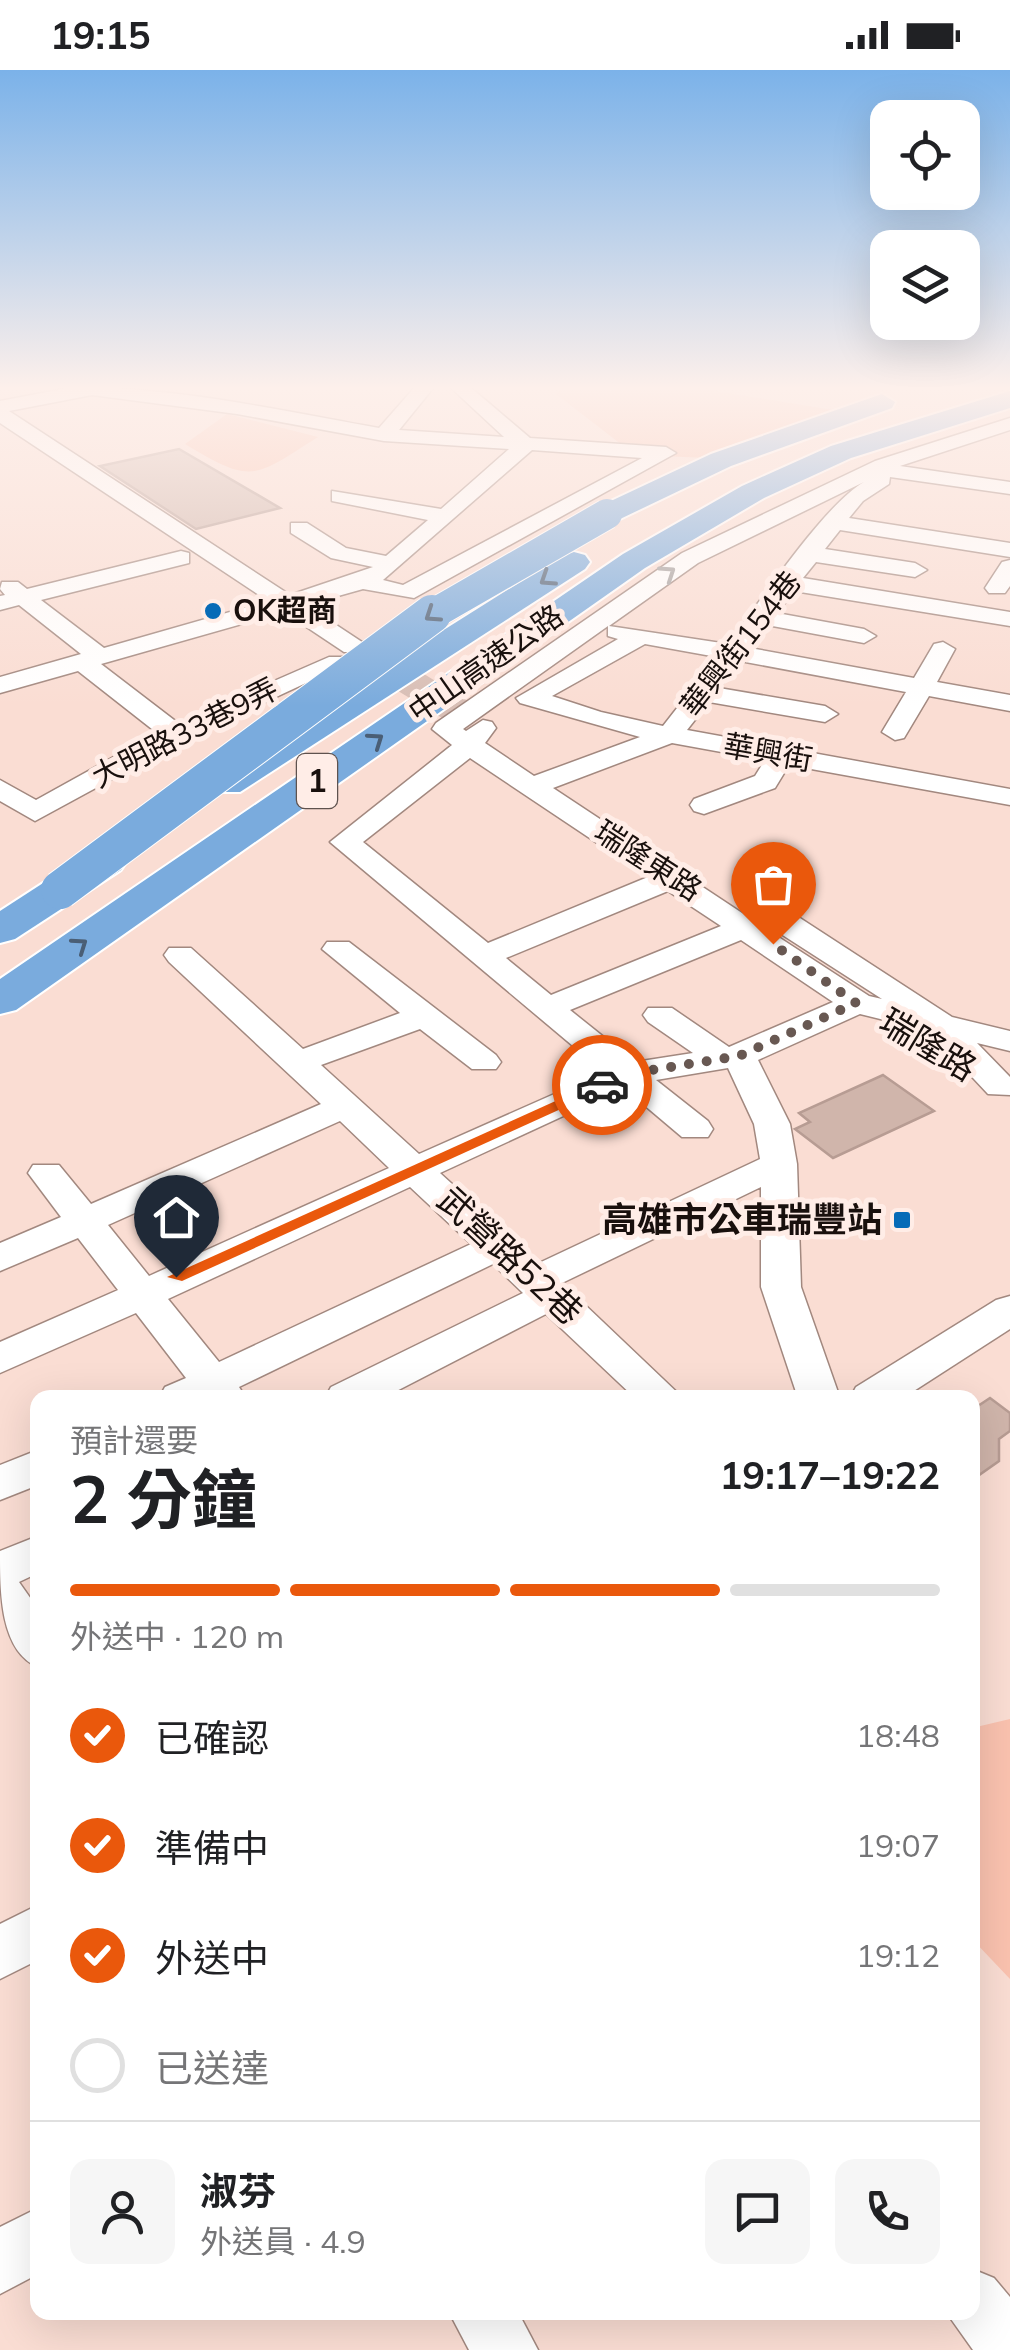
<!DOCTYPE html>
<html lang="zh-TW">
<meta charset="utf-8">
<style>
:root{--surface:#fff;--page:#f6f6f6;--text:#202124;--muted:#757577;--line:#e0e0e0;--accent:#ea580c}
body{margin:0;font-family:Mulish,"Noto Sans TC",sans-serif;background:var(--page);color:var(--text);height:100vh;display:flex;flex-direction:column;font-size:38px;white-space:nowrap}
*{box-sizing:border-box;margin:0}
p{font-size:32px;color:var(--muted)}
.icon{flex:none;width:55px;height:55px;fill:none;stroke:currentColor;stroke-width:2;stroke-linecap:round;stroke-linejoin:round}
.map{position:relative;flex:1;overflow:hidden}
.drawer{position:absolute;left:30px;top:1320px;width:950px;height:930px;display:flex;flex-direction:column;background:var(--surface);border-radius:20px;box-shadow:0 10px 40px #0002}
.drawer>*{flex:none}
.fabs{position:absolute;left:870px;top:30px;display:grid;gap:20px}
.fabs a{display:grid;place-items:center;width:110px;height:110px;border-radius:20px;background:var(--surface);box-shadow:0 10px 40px #0002;font-size:50px}
.pin{position:absolute;display:grid;place-items:center;width:85px;height:85px;color:#fff;margin:-102px -42px;border-radius:50% 50% 50% 0;rotate:-45deg;box-shadow:0 0 10px #0007}
.pin .icon{rotate:45deg}
.courier{position:absolute;display:grid;place-items:center;width:100px;height:100px;margin:-50px;border:8px solid #ea580c;border-radius:50%;background:#fff;color:#222;box-shadow:0 2px 12px #0007}
.headline em{font-style:normal;font-weight:700}
.headline div{display:flex;flex-direction:column-reverse}
.headline{display:flex;align-items:center;justify-content:space-between;height:170px;padding:0 40px}
h1{font-size:65px;font-weight:700;line-height:75px}
.bar{display:grid;grid-template-columns:repeat(4,1fr);gap:15px 10px;align-content:center;height:120px;padding:0 40px}
.bar i{height:12px;border-radius:8px;background:var(--line)}
.bar .selected{background:var(--accent)}
.bar p{grid-column:span 4}
.line{display:flex;align-items:center;gap:25px;padding:0 40px;border-top:2px solid var(--line)}
.line div{flex:1}
.round{display:grid;place-items:center;flex:none;width:105px;height:105px;border-radius:20px;background:var(--page)}
ol{padding:0 40px;list-style:none}
li{display:flex;align-items:center;gap:30px;height:110px}
li p{margin-inline-start:auto}
li .icon{padding:10px;border-radius:50%;background:var(--accent);color:#fff;stroke-width:4}
li:last-child{color:var(--muted)}
li i{width:55px;height:55px;border:5px solid var(--line);border-radius:50%}
.status{display:flex;justify-content:space-between;align-items:center;height:70px;padding:0 50px;background:var(--surface);direction:ltr}
.status svg{height:28px;fill:currentColor}
.map>svg:first-child{display:block}
</style>
<div class="status"><b>19:15</b><svg viewBox="0 0 49 12"><path d="M0 12V9h3v3zM5 12V6h3v6zM10 12V3h3v9zM15 12V0h3v12zM26 1h20v11H26zM47 4h2v5h-2z"/></svg></div>
<div class="map">
<svg width="1010" height="2280" viewBox="0 0 1010 2280">
<rect width="100%" height="100%" fill="#faddd3"/>
<g fill="#fac2af">
<polygon points="613,317 719,317 715,321 833,340 709,388 635,385 556,324 562,318 613,321"/>
<path d="M227,344L318,367C253,408 253,415 185,374Z"/>
<polygon points="1010,1649 1010,1909 973,1870 972,1658"/>
</g>
<g fill="#d0b5ab" stroke="#b79c93" stroke-width="2.5">
<polygon points="179,379 280,438 196,459 100,396"/>
<polygon points="883,1005 934,1041 833,1088 795,1059 810,1052 799,1043"/>
<polygon points="990,1328 1010,1343 1010,1361 999,1369 999,1391 972,1410 972,1340"/>
</g>
<g fill="none" stroke-linecap="round" stroke-linejoin="round">
<polyline stroke="#d8beb5" stroke-width="28" stroke-dasharray="28 14" stroke-linecap="butt" points="368,586 464,645"/>
<g stroke="#a2887f" stroke-width="3">
<g id="minor">
<path d="M73,317C176,317 278,340 379,358L415,317H434L399,360L504,367L450,317H470L530,368L666,377L676,383L414,528L363,519L306,535L362,572L365,577L362,582H344L284,542L101,594L178,653L329,587H347L351,592L184,670L35,751L0,731V710L36,730L157,663L78,601L0,623V607L81,584L19,535L0,540V526L5,525L0,519L2,512H18L27,519L181,481L189,483V493L41,530L104,578L268,531L0,353V331ZM92,325L237,344L384,371L509,379L441,439L332,421V431L428,450L386,486L346,478L307,453H291V463L331,488L373,497L290,525L9,341ZM532,380L642,388L403,515L383,510Z"/>
<path d="M1010,348V360L900,396L1010,412V424L890,407L889,414L863,431L849,448L1010,473V487L840,460L825,479L915,493L927,500L915,507L816,492L803,508L1010,542V556L794,521L777,543L864,559L876,566L864,573L767,555L750,578L914,608L934,574L943,572L955,579L937,612L1010,625V641L929,626L904,668L895,670L882,662L906,622L740,591L719,618L825,636L838,644L825,652L709,632L687,660L1010,719V735L789,695L775,718L704,744L694,741L690,735L694,729L755,706L765,690L672,673L553,718L748,847L759,849L763,857L869,926L882,929L761,851L757,844L761,837H783L952,947L1010,961V981L977,973L1010,1007V1025L988,1024L929,961L860,944L758,990L790,1054L797,1094L801,1217L840,1328H798L761,1217V1117L562,1213L683,1328H635L546,1244L383,1328H325L331,1317L523,1223L493,1194L239,1317L246,1328H159L165,1317L186,1308L136,1243L0,1303V1272L118,1220L78,1168L0,1201V1173L61,1147L28,1103L33,1095H59L91,1134L321,1034L169,892L164,885L169,878H191L303,979L400,943L322,879L327,872H349L496,985L501,992L496,999H472L420,959L321,995L419,1084L604,1002L330,772L452,675L432,659L436,653L682,483L875,391ZM864,412C824,435 760,532 728,574L609,556L698,493ZM608,556V566L618,569L516,628L520,633L640,667L534,706L485,673L496,658L492,652L483,650L466,661L463,659ZM645,574L717,587L663,656L601,642L552,626ZM470,688L648,807L488,873L363,772ZM668,821L721,856L551,925L506,888ZM741,870L833,932L729,977L672,938H648L643,945L648,952L693,983L635,992L570,940ZM728,998L754,1054L760,1089L539,1193L440,1103L624,1018L682,1067H708L713,1059L708,1051L656,1010ZM340,1051L389,1098L149,1206L108,1155ZM410,1117L471,1174L219,1292L168,1229Z"/>
<polygon points="1010,490 1010,516 1005,523 989,523 985,518 1002,492"/>
<polygon points="1010,1226 1010,1259 903,1328 850,1328 856,1317 996,1230"/>
<polygon points="38,1380 38,1415 0,1430 0,1395"/>
<path d="M38,1466V1503L19,1512L38,1539V1597C0,1581 0,1522 0,1481Z"/>
<polygon points="38,1835 38,1890 0,1909 0,1854"/>
<polygon points="38,2138 38,2204 0,2224 0,2157"/>
<polygon points="972,2199 994,2208 1010,2227 1010,2280 973,2280 946,2242 972,2242"/>
<polygon points="449,2242 518,2242 538,2280 469,2280"/>
</g>
</g>
<g stroke="#fff" stroke-width="4">
<g id="highway">
<polygon points="1010,321 1010,338 851,388 764,428 645,498 16,940 0,944 0,909 623,484 742,416 831,376"/>
<polygon points="882,324 895,332 892,338 731,396 618,450 596,450 592,444 596,438 711,384"/>
<polygon points="574,482 585,485 590,492 585,499 240,722 212,722 206,714 212,706 563,485"/>
<polygon points="106,779 121,782 127,791 121,800 15,869 0,873 0,841 91,782"/>
</g>
</g>
<use href="#minor" fill="#fff" fill-rule="evenodd"/>
<use href="#highway" fill="#7aabdd" fill-rule="evenodd"/>
<g stroke="#fff" stroke-width="32" stroke-linecap="butt">
<polyline id="highway-bridge-far1" points="428,547 607,444"/>
</g>
<g stroke="#fff" stroke-width="40" stroke-linecap="butt">
<polyline id="highway-bridge" points="60,820 432,544"/>
</g>
<use href="#highway-bridge-far1" stroke="#7aabdd" stroke-width="30"/>
<use href="#highway-bridge" stroke="#7aabdd" stroke-width="38"/>
</g>
<defs><path id="oneway-chevron" d="M-2-3.5L2.5 0L-2 3.5" fill="none" stroke-width="1.6" stroke-linecap="round" stroke-linejoin="round" transform="scale(2.5)"/></defs>
<use stroke="#a39f9e" href="#oneway-chevron" transform="translate(668 503) rotate(-34)"/>
<g stroke="#4a5e75">
<use href="#oneway-chevron" transform="translate(547 509) rotate(147)"/>
<use href="#oneway-chevron" transform="translate(432 545) rotate(146)"/>
<use href="#oneway-chevron" transform="translate(376 670) rotate(-35)"/>
<use href="#oneway-chevron" transform="translate(80 875) rotate(-35)"/>
</g>
<linearGradient id="sky" x2="0" y2="1"><stop stop-color="#7bb2e9"/><stop offset="0.5" stop-color="#fdf0eb"/><stop offset="1" stop-color="#fdf0eb" stop-opacity="0"/></linearGradient>
<rect width="1010" height="636" fill="url(#sky)"/>
<polygon fill="#ea580c" points="602,1010 609,1015 607,1018 182,1211 167,1207"/>
<g fill="none" stroke-linecap="round" stroke-linejoin="round">
<polyline stroke="#685852" stroke-width="10" stroke-dasharray="0 18" points="602,1015 627,1004 739,986 856,933 773,874"/>
</g>
<g fill="#076bb7" stroke="#ffede7" stroke-width="4">
<circle cx="213" cy="541" r="10"/>
<rect x="892" y="1140" width="20" height="20" rx="5"/>
</g>
<g text-anchor="middle" stroke-width="10" stroke-linejoin="round" paint-order="stroke">
<g font-size="30" font-weight="bold" fill="#19100d" stroke="#ffede7" text-anchor="start">
<text x="233" y="551">OK超商</text>
</g>
<g font-size="30" fill="#19100d" stroke="#ffede7">
<text transform="translate(741 574) rotate(-52)" y="10">華興街154巷</text>
<text transform="translate(486 594) rotate(-35)" y="10">中山高速公路</text>
<text transform="translate(185 663) rotate(-27)" y="10">大明路33巷9弄</text>
<text transform="translate(768 683) rotate(10)" y="10">華興街</text>
<text transform="translate(648 791) rotate(33)" y="10">瑞隆東路</text>
</g>
<rect fill="#ffede7" stroke="#5e524e" stroke-width="2.5" x="297" y="684" width="40" height="54" rx="8"/>
<g font-size="32" font-weight="bold" fill="#19100d">
<text x="317" y="722">1</text>
</g>
<g font-size="35" fill="#19100d" stroke="#ffede7">
<text transform="translate(928 975) rotate(31)" y="12">瑞隆路</text>
<text transform="translate(510 1186) rotate(43)" y="12">武營路52巷</text>
</g>
<g font-size="35" font-weight="bold" fill="#19100d" stroke="#ffede7" text-anchor="end">
<text x="882" y="1162">高雄市公車瑞豐站</text>
</g>
</g>
</svg>
<div class="fabs">
<a><svg class="icon" aria-label="locate" viewBox="0 0 24 24"><circle cx="12" cy="12" r="6"/><path d="M12 2v4M12 18v4M2 12h4M18 12h4"/></svg></a>
<a><svg class="icon" aria-label="layers" viewBox="0 0 24 24"><path d="M12 4l9 5-9 5-9-5zM3 14l9 5 9-5"/></svg></a>
</div>
<div class="pin" style="left:773px;top:874px;background:#ea580c"><svg class="icon" aria-label="bag" viewBox="0 0 24 24"><path d="M5 8h14l-1 12H6zM9 8a3 3 0 0 1 6 0"/></svg></div>
<div class="pin" style="left:176px;top:1207px;background:#1f2937"><svg class="icon" aria-label="home" viewBox="0 0 24 24"><path d="M3 11l9-7 9 7M6 9v11h12V9"/></svg></div>
<div class="courier" style="left:602px;top:1015px"><svg class="icon" aria-label="car" viewBox="0 0 24 24"><path d="M5 17H2v-5l4-1 3-4h7l3 4 3 1v5h-3M9 17h6M6 11h13"/><circle cx="7" cy="17" r="2"/><circle cx="17" cy="17" r="2"/></svg></div>
<section class="drawer">
<div class="headline"><div><h1>2 分鐘</h1><p>預計還要</p></div><em>19:17–19:22</em></div>
<div class="bar"><i class="selected"></i><i class="selected"></i><i class="selected"></i><i></i><p>外送中 · 120 m</p></div>
<ol>
<li><svg class="icon" aria-label="check" viewBox="0 0 24 24"><path d="M5 12l5 5 9-10"/></svg>已確認<p>18:48</p></li>
<li><svg class="icon" aria-label="check" viewBox="0 0 24 24"><path d="M5 12l5 5 9-10"/></svg>準備中<p>19:07</p></li>
<li><svg class="icon" aria-label="check" viewBox="0 0 24 24"><path d="M5 12l5 5 9-10"/></svg>外送中<p>19:12</p></li>
<li><i></i>已送達</li>
</ol>
<div class="line" style="height:180px"><a class="round"><svg class="icon" aria-label="person" viewBox="0 0 24 24"><circle cx="12" cy="8" r="4"/><path d="M4 21q1-7 8-7t8 7"/></svg></a><div><b>淑芬</b><p>外送員 · 4.9</p></div><a class="round"><svg class="icon" aria-label="chat" viewBox="0 0 24 24"><path d="M4 5h16v11H9l-5 4z"/></svg></a><a class="round"><svg class="icon" aria-label="phone" viewBox="0 0 24 24"><path d="M5 4h4l2 5-3 2q2 4 5 5l2-3 5 2v4C11 20 4 13 5 4z"/></svg></a></div>
</section>
</div>
